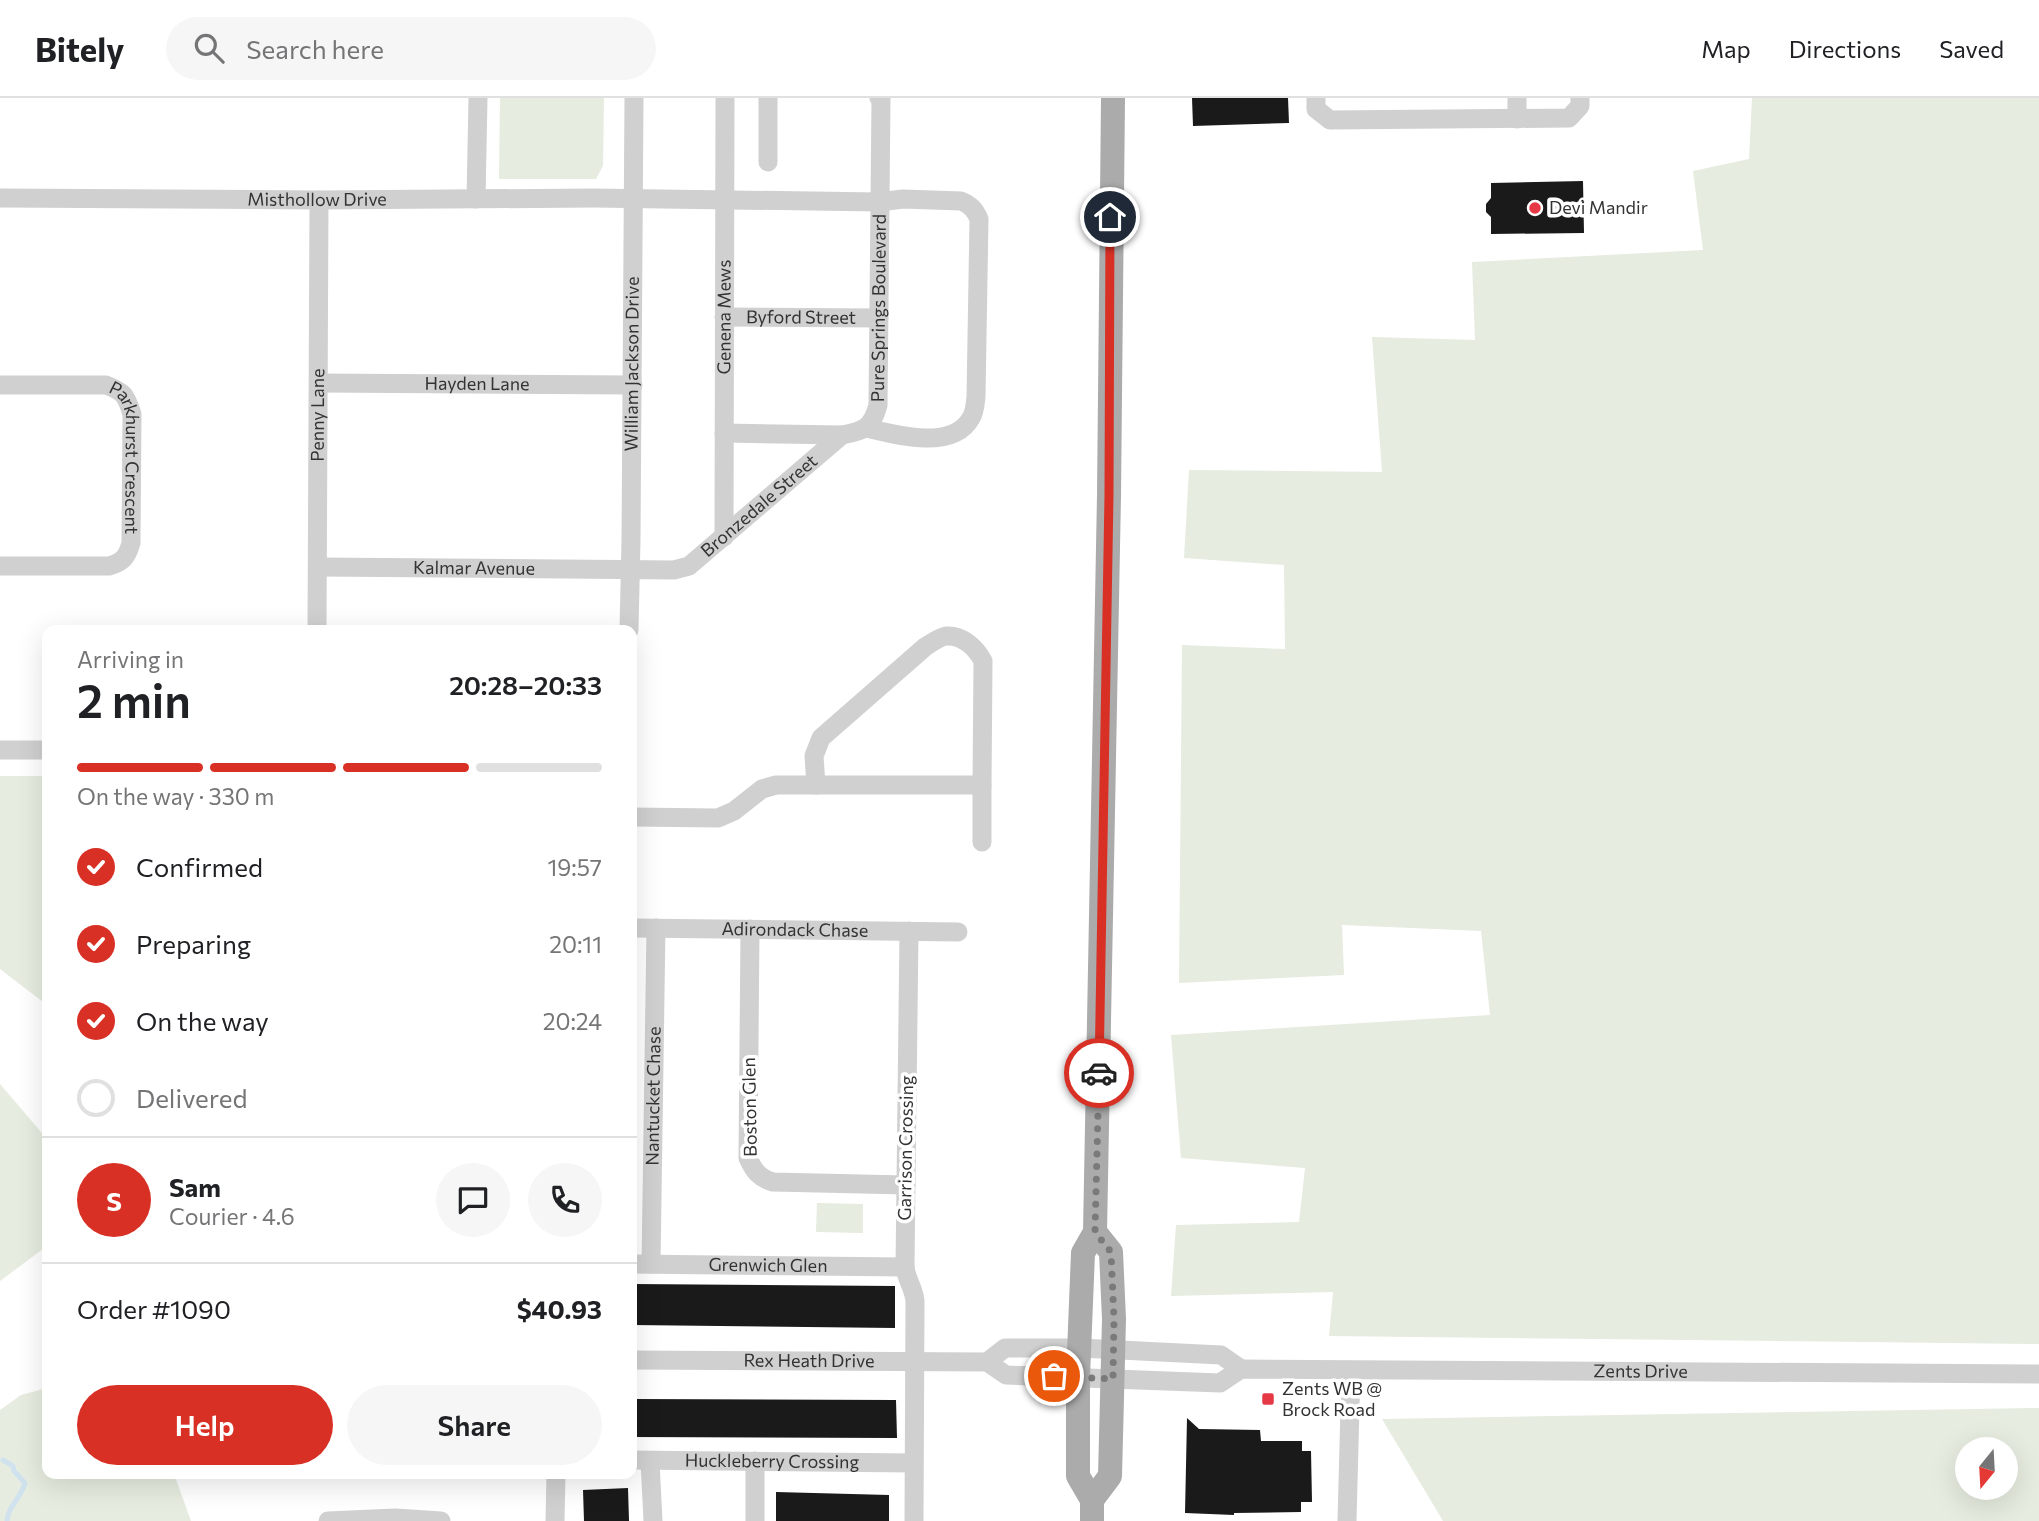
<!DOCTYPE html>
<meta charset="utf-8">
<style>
:root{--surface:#fff;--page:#f6f6f6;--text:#202124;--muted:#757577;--line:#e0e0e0;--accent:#d93025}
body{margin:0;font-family:Commissioner,sans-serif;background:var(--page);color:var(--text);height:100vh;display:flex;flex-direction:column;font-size:26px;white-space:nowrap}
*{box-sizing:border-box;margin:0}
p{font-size:23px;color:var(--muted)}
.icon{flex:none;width:38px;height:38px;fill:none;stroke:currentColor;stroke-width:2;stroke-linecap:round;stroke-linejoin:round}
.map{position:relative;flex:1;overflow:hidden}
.panel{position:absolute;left:42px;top:527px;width:595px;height:854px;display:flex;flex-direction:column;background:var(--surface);border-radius:14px;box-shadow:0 7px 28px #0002}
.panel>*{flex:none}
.needle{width:46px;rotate:198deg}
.controls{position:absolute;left:1955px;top:1339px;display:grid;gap:14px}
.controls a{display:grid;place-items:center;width:63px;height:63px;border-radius:50%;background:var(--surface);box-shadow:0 7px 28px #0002;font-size:35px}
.pin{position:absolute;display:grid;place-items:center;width:60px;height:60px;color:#fff;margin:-30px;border:4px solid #fff;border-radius:50%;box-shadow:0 2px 7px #0007}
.courier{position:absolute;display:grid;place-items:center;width:70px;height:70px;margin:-35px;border:5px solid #d93025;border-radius:50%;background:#fff;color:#222;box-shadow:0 2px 9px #0007}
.headline em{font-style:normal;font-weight:600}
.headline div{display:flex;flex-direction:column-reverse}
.headline{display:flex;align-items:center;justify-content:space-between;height:119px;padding:0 35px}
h1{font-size:46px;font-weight:600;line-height:52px}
.bar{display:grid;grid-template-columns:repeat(4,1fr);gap:10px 7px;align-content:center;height:84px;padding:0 35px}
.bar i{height:9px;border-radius:5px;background:var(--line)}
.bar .on{background:var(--accent)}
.bar p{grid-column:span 4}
.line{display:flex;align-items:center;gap:18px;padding:0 35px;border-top:2px solid var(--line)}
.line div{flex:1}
.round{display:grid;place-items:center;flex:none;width:74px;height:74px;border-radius:37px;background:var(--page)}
ol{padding:0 35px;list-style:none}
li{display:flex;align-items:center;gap:21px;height:77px}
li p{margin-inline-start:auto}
li .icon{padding:7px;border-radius:50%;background:var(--accent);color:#fff;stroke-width:4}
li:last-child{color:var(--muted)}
li i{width:38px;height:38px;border:4px solid var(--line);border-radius:50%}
.primary-button{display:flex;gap:14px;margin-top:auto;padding:14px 35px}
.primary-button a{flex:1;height:80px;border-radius:42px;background:var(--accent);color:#fff;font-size:28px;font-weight:600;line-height:80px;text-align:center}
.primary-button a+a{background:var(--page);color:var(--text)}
header{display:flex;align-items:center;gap:42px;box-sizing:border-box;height:98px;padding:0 35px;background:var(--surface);border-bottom:2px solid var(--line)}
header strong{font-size:33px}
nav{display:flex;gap:38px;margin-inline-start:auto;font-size:24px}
.search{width:490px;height:63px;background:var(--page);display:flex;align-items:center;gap:18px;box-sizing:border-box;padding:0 24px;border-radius:38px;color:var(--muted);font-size:26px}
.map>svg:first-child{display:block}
</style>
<header>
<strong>Bitely</strong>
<div class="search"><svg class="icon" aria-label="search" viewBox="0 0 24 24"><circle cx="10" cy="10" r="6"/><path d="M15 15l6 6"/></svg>Search here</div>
<nav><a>Map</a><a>Directions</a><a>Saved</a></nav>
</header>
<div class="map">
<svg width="2039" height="1423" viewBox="0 0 2039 1423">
<rect width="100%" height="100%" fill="#fff"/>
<g fill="#e6ecdf" fill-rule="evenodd">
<polygon points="500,0 604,0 603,68 596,81 499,81"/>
<polygon points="1752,0 2039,0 2039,1246 1329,1238 1333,1194 1171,1198 1176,1127 1299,1124 1305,1070 1181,1060 1171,937 1490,917 1481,833 1342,827 1344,877 1179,885 1182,547 1285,551 1284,467 1184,460 1189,372 1382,374 1372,239 1475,242 1472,164 1703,152 1693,73 1749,61"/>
<polygon points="0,678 47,678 47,907 0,871"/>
<polygon points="0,986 47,1041 47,1148 0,1183"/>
<polygon points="817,1105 863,1106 863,1135 816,1134"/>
<polygon points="47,1290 47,1376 174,1376 191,1423 0,1423 0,1312 21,1297"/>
<path d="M2039,1310V1423H1443L1382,1321ZM1967,1351H2006V1390H1967Z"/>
</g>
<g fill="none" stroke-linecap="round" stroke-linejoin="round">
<path stroke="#cfe2ee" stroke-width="5" d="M3,1362L13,1368L14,1373L25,1385C20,1402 9,1406 7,1423"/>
</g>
<g fill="#1a1a1a">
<polygon points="1192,0 1288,0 1289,25 1193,28"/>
<polygon points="1583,83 1584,135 1491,136 1491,119 1486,114 1486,106 1491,100 1491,85"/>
<polygon points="632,1186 895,1188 895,1230 632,1227"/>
<polygon points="632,1301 896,1302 897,1340 632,1339"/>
<polygon points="1187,1320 1199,1331 1260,1332 1261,1343 1302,1343 1302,1353 1311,1353 1312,1404 1301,1404 1301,1414 1234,1415 1234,1417 1185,1415"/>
<polygon points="628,1390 629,1423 584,1423 583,1392"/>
<polygon points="776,1394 889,1397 889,1423 776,1423"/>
</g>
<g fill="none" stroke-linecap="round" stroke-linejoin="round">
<g stroke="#d0d0d0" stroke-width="19">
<polyline points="1316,0 1316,11 1330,22 1569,20 1580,8 1580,0"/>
<polyline points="1517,0 1517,21"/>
<polyline points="768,64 768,0"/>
<path id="s1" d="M0,100L319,102L594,100L879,104L903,101L961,103C971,107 975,112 979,121L976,299C975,306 975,314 971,320C953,353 895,337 867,330"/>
<polyline points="476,101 478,0"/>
<path id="s2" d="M724,219L879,220"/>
<path id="s3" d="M319,285L633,287"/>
<path id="s4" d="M0,287H106C124,294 126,297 132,316L131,445C127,459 123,464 109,468H0"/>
<path id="s5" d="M724,335L842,337C864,333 872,330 878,307L881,1L879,0"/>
<path id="s6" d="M724,439L725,0"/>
<path id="s7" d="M318,469L674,472L689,468L842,337"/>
<path id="s8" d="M317,532L319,102"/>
<path id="s9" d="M629,532L631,442L634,0"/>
<polyline points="0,652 47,652"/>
<path d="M816,687L814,658L821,640L925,549C931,545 940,539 946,538C963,537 976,550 983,563L982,687"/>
<polyline points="632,719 718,720 734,713 762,691 776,687 982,687 982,744"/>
<path id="s10" d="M632,830L958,834"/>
<path d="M750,831L748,1060C754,1073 759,1080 773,1084L906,1087"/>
<path d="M909,833L905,1169C906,1181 914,1190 915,1203L914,1423"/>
<path id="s11" d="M632,1166L905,1169"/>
<path id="s12" d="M651,1166L656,830"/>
<path id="s13" d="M632,1262L987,1264L1006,1277L1220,1285L1241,1271L2039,1276"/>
<polyline points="987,1264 1005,1250 1080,1250 1221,1257 1241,1271"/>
<path id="s14" d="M632,1362L914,1365"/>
<polyline points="650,1363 653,1423"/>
<polyline points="328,1423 395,1420 441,1423"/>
<polyline points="555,1423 556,1376"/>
<polyline points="755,1423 755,1363"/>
<polyline points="1347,1423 1351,1272"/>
</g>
<g stroke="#ababab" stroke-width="24">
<polyline points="1092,1402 1110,1378 1114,1221 1111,1154 1095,1134"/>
<polyline points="1092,1423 1092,1402 1078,1378 1078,1279 1083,1155 1095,1134 1109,397 1113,0"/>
</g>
</g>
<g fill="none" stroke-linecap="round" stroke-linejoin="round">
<polyline stroke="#7a7a7a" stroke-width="7" stroke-dasharray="0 12.6" points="1054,1278 1113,1281 1114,1221 1111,1154 1095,1134 1099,975"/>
<polyline stroke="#d93025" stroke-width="9" points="1099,975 1109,397 1110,119"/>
</g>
<g fill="#e63946" stroke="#fff" stroke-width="2.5">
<circle cx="1535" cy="110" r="7"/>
<rect x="1261" y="1294" width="14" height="14" rx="3.5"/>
</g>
<g text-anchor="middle" stroke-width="7" stroke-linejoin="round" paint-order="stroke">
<g font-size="18" fill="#333" stroke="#fff">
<text dy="6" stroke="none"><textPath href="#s1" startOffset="317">Misthollow Drive</textPath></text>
<text dy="6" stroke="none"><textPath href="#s5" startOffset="266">Pure Springs Boulevard</textPath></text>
<text dy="6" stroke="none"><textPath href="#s6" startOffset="220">Genena Mews</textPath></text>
<text dy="6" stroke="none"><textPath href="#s2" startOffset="77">Byford Street</textPath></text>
<text dy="6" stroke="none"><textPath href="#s9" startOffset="266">William Jackson Drive</textPath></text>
<text dy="6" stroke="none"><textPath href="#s3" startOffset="158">Hayden Lane</textPath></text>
<text dy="6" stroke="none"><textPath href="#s8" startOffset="215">Penny Lane</textPath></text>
<text dy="6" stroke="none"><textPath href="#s4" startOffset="189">Parkhurst Crescent</textPath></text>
<text dy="6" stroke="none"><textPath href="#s7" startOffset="464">Bronzedale Street</textPath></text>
<text dy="6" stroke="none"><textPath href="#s7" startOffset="156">Kalmar Avenue</textPath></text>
<text dy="6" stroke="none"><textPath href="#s10" startOffset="163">Adirondack Chase</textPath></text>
<text dy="6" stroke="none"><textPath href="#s12" startOffset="168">Nantucket Chase</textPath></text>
<text transform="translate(750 1009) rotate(-91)" y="6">Boston Glen</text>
<text transform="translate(906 1050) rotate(-89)" y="6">Garrison Crossing</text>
<text dy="6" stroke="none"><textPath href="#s11" startOffset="136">Grenwich Glen</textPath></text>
<text dy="6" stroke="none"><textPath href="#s13" startOffset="177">Rex Heath Drive</textPath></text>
<text dy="6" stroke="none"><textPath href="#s13" startOffset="1017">Zents Drive</textPath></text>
<text dy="6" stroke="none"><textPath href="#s14" startOffset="140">Huckleberry Crossing</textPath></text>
</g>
<g font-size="18" fill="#333" stroke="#fff" text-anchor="start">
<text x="1549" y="116">Devi Mandir</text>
<text x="1282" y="1297">Zents WB @<tspan x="1282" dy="21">Brock Road</tspan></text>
</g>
</g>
</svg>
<div class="controls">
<a><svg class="needle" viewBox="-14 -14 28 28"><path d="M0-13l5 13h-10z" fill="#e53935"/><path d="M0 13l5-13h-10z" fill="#757577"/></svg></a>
</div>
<div class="pin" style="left:1054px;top:1278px;background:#ea580c"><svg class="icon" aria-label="bag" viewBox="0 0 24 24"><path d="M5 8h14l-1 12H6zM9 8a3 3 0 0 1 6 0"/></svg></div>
<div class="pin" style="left:1110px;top:119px;background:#1f2937"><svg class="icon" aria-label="home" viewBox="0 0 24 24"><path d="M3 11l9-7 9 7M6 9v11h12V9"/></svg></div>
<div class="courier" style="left:1099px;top:975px"><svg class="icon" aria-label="car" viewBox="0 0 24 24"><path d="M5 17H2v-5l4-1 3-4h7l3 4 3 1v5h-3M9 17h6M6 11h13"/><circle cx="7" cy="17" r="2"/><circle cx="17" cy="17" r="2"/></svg></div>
<section class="panel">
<div class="headline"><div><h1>2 min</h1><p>Arriving in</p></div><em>20:28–20:33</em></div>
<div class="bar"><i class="on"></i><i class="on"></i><i class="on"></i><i></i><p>On the way · 330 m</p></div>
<ol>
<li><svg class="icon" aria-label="check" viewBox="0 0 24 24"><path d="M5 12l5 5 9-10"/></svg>Confirmed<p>19:57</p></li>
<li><svg class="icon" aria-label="check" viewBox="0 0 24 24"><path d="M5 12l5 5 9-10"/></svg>Preparing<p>20:11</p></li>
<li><svg class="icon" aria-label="check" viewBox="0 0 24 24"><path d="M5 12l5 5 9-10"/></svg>On the way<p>20:24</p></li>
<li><i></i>Delivered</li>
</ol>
<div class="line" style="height:126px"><b class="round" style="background:var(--accent);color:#fff">S</b><div><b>Sam</b><p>Courier · 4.6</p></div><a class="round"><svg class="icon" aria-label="chat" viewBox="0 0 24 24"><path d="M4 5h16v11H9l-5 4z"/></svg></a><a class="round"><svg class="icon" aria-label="phone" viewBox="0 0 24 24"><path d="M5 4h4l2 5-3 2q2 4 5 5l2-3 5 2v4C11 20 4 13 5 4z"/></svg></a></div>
<div class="line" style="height:91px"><div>Order #1090</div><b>$40.93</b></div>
<div class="primary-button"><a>Help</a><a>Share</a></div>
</section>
</div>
